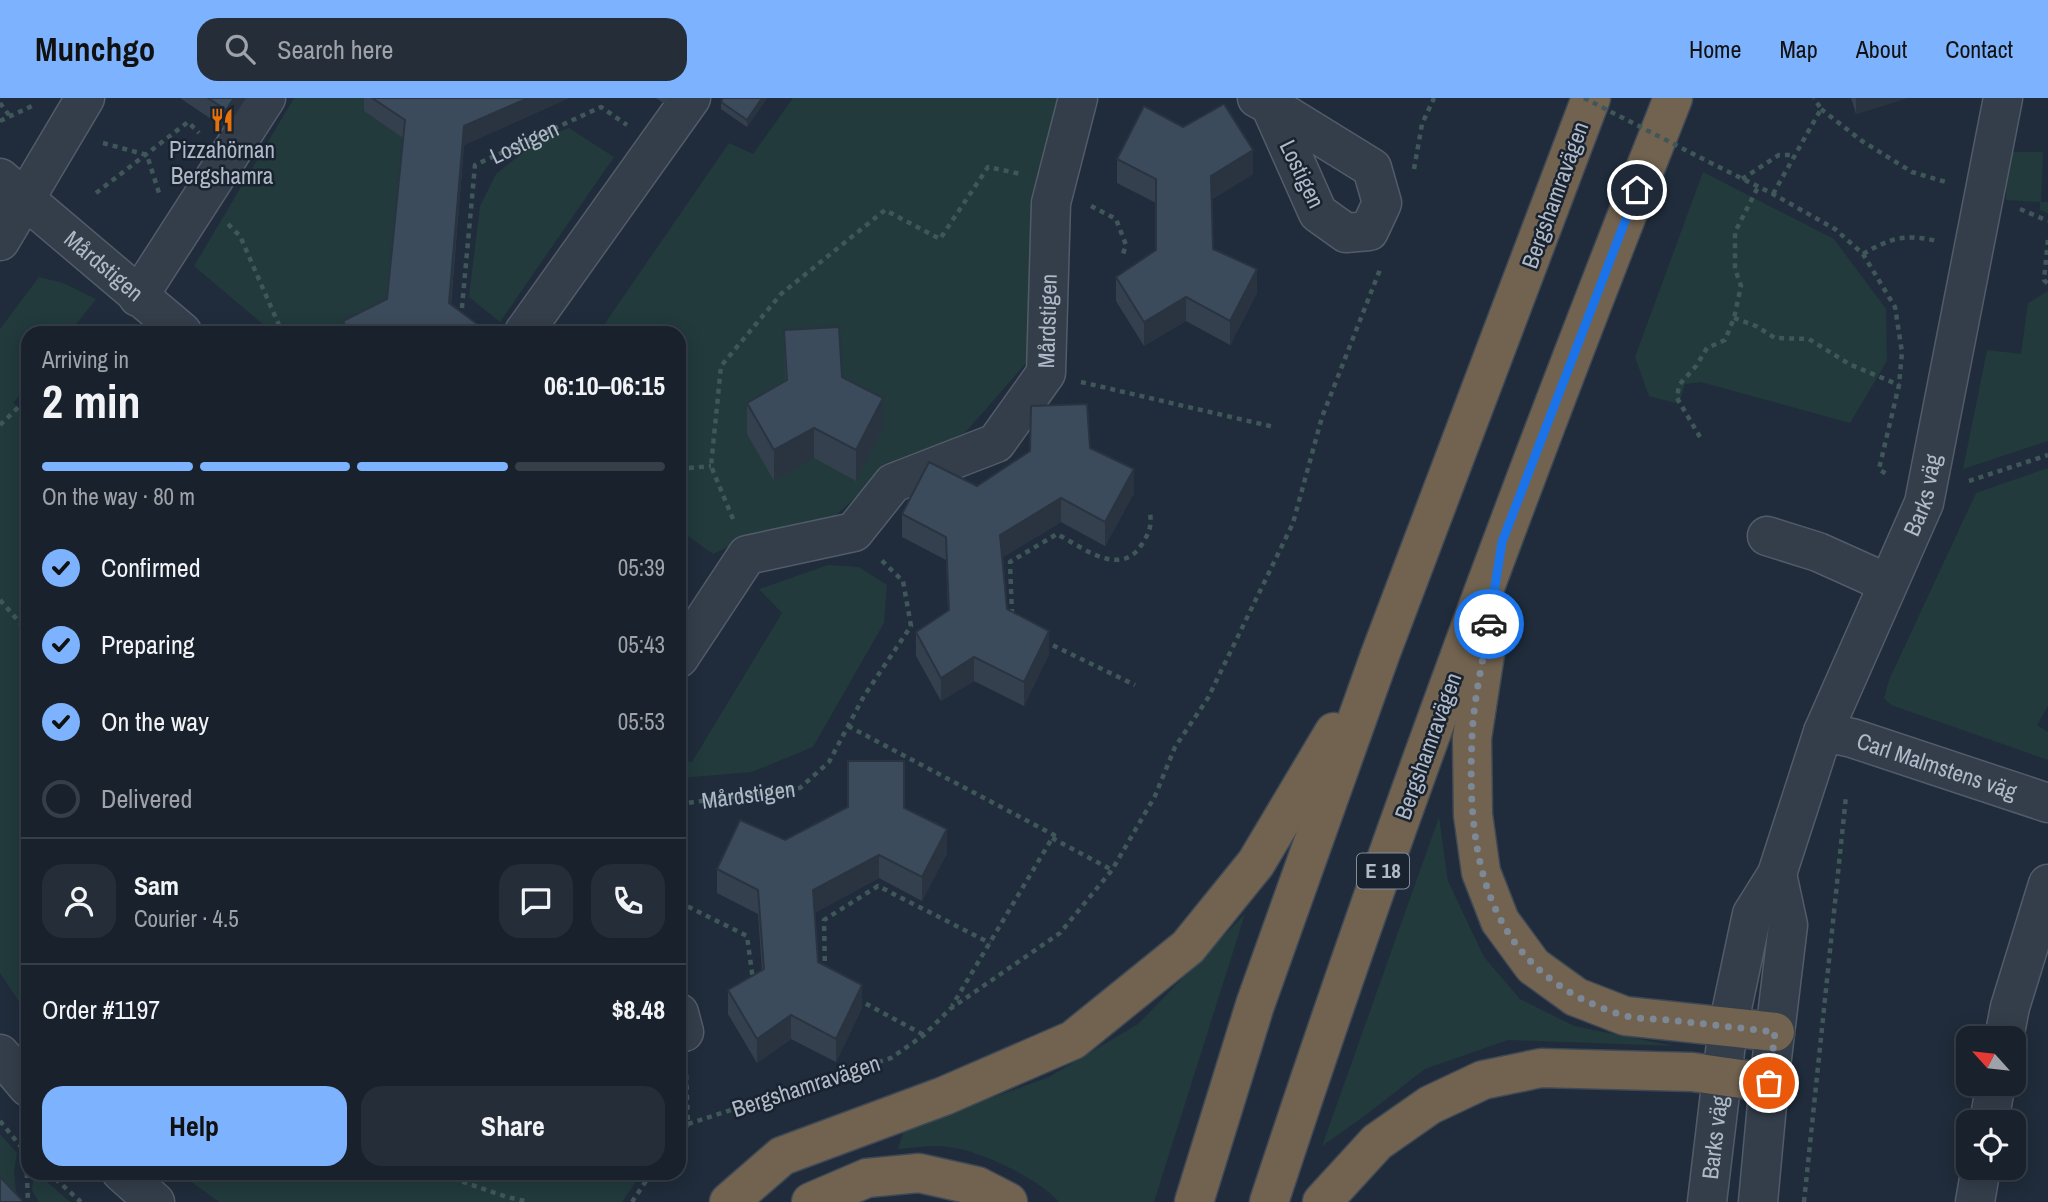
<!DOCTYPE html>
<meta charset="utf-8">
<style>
:root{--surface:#18212c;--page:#252e38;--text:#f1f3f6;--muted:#9fa3a9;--line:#363e48;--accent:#7db3fe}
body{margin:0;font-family:"Archivo Narrow",sans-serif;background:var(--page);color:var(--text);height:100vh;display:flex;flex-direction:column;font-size:26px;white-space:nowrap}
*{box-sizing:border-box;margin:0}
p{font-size:23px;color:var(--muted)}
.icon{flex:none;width:38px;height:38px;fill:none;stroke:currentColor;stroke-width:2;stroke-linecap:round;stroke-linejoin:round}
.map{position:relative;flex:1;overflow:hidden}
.side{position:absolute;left:21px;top:228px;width:665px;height:854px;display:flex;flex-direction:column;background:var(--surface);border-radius:21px;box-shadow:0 4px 18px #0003,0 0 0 2px var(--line)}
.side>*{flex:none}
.needle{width:46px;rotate:297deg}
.tools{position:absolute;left:1956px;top:928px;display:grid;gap:14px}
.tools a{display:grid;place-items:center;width:70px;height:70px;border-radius:14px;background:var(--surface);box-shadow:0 4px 18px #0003,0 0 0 2px var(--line);font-size:35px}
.pin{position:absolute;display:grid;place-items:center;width:60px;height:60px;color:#fff;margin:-30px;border:4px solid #fff;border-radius:50%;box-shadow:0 2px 7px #0007}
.courier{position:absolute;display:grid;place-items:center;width:70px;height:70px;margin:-35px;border:5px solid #1a73e8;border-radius:50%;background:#fff;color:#222;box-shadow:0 2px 9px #0007}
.head em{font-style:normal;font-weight:700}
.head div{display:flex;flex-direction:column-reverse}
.head{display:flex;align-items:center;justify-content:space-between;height:119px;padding:0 21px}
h1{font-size:46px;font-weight:700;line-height:52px}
.bar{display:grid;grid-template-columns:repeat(4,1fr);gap:10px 7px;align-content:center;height:84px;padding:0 21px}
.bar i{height:9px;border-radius:5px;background:var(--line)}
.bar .on{background:var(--accent)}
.bar p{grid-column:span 4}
.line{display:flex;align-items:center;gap:18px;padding:0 21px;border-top:2px solid var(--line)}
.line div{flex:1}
.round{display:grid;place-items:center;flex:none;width:74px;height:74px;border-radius:21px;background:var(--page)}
ol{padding:0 21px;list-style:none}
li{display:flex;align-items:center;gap:21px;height:77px}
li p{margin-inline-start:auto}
li .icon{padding:7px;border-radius:50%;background:var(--accent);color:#111;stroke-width:4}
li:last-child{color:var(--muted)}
li i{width:38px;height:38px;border:4px solid var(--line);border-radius:50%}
.cta{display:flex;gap:14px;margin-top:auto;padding:14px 21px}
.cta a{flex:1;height:80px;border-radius:21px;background:var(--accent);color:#111;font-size:28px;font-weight:700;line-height:80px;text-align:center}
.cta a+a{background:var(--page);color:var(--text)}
header{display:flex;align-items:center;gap:42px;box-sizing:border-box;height:98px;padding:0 35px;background:var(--accent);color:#111}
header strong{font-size:33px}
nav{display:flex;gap:38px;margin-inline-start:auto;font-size:24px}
.search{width:490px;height:63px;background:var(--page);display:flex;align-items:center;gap:18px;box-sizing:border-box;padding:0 24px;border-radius:21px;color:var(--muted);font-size:26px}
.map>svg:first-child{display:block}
</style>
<header>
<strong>Munchgo</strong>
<div class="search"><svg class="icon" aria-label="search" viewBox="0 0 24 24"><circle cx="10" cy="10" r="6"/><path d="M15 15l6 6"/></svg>Search here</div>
<nav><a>Home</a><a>Map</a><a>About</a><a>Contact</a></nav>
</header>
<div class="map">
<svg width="2048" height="1104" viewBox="0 0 2048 1104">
<rect width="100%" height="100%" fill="#202c3b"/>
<g fill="#223a3c">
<polygon points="294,0 373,0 364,13 405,41 387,220 358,234 272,234 194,168"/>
<polygon points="793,0 1065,0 1040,249 965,335 887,371 802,448 752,438 713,456 688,438 679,452 679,234 599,234 729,45 753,56"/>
<polygon points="569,30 614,59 500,224 469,199 480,108 496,76 540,41"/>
<polygon points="2008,54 2043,54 2041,104 2048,104 2048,115 2040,112 2040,104 2006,102"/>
<polygon points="1703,74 1834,141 1886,211 1887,263 1850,325 1701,284 1685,286 1679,306 1649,298 1635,259"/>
<polygon points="39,179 63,185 96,201 70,234 28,234 28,287 13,305 28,316 28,917 0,875 0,231"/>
<polygon points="2048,193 2048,343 1963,371 1987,252 2021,256 2028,205"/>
<polygon points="2048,370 2048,608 2037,627 2048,634 2048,662 1891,607 1884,600 1889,582 1976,395"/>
<polygon points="828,467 859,469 887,487 884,525 813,649 752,674 679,680 679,661 692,664 782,515 759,491"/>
<polygon points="1439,719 1448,783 1484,859 1520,901 1574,928 1674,948 1508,942 1425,971 1362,1020 1322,1048"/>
<path d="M1245,816L1154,1104H1059C1036,1078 972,1048 937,1048C924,1048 911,1050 898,1051L904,1032L1049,979L1138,926Z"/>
<polygon points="0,1036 17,1055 14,1075 17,1104 0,1104"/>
<polygon points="34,1075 37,1075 70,1104 39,1104 32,1092"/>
<polygon points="179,1075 642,1075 622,1104 219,1104"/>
</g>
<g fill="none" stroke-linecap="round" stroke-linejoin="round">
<g stroke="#525c69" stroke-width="41">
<g id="minor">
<polyline points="1257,0 1270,7 1372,70 1382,105 1369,133 1346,135 1318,115 1270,7"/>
<path id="s3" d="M0,80L182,234"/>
<polyline points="0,143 85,0"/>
<polyline points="138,199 266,0"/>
<polyline points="524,234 691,0"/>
<polyline points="1767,438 1818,454 1887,485"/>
<path id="s4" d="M679,560L747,457L854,434L893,385L996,345L1046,275L1051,105L1078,0"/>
<path id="s5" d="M1823,634L1852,640L2048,705"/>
<polyline points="679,915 684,934"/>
<polyline points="2004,940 2010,909 2048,786"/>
<polyline points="0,956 28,989"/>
<polyline points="1989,1024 1996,985"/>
<polyline points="121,1074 155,1104"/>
<path id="s6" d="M1707,1104L1728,929L1752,816L1777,776L1823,634L1924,405L2003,0"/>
<polyline points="1758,1104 1769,985 1788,827 1777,776"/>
<polyline points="1975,1104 1981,1069"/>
</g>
</g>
<g stroke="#3f4956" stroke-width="41">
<g id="highway">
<polyline points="1489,530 1472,640 1473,717 1481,774 1500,823 1533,868 1576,899 1625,918 1775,934"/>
<polyline points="729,1104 782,1058 944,998 1073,942 1188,849 1256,765 1334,634"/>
<polyline points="811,1104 867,1080 919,1075 977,1088 1008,1104"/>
<polyline points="1194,1104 1255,907 1380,557 1591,0"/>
<path d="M1269,1104C1391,732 1529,364 1673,0"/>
<polyline points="1322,1104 1377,1044 1430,1007 1483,982 1541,970 1692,974 1769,985"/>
</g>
</g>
<g stroke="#405759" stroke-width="4.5" stroke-dasharray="5 5" stroke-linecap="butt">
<polyline points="0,5 9,17"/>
<polyline points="1821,11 1862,43 1912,74 1946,84"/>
<polyline points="0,23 34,7"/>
<polyline points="103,45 147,57 159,95"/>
<polyline points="1709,64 1773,96 1835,131 1863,156 1895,209 1902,254 1899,287 1879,371 1889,378"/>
<polyline points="1414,71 1422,26 1434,0"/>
<polyline points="1742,81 1779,57 1793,57"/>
<polyline points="96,95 188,24 199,35"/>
<polyline points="1773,96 1821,11 1814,0"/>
<polyline points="1091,108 1116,121 1126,147 1122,159"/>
<polyline points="2020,111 2048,123"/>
<polyline points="228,126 240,138 282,234"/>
<polyline points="2048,142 2044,182 2048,186"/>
<path d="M1863,156C1893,139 1904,136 1938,143"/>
<path id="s1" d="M461,220L475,67L601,9L627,27"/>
<polyline points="1734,220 1756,228 1775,240 1809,241 1849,266 1899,287"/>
<polyline points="1081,284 1274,329"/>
<polyline points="0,327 28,300"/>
<polyline points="1700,339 1677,300 1679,287 1696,268 1707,250 1725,242 1734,220 1741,188 1735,171 1735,134 1758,89"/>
<polyline points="679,371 711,368"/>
<polyline points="1969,383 2048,357"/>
<polyline points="733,421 711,368 721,268 781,196 885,112 940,141 988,69 1021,76"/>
<polyline points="0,502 28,534"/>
<path d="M1012,516L1010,464L1057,436C1082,449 1121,481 1142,446C1149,435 1152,428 1150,415"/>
<polyline points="1044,543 1135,587"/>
<polyline points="848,628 1054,737 952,908"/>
<path id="s2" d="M679,706L800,690L829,664L864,598L911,528L903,483L879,460"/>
<polyline points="1052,740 1112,772"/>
<polyline points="679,804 747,838 753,882"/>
<polyline points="825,873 824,822 878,788 990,845"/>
<polyline points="857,901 924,937"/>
<polyline points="0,1023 27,1056"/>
<polyline points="688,1026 891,960 924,937 950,911 1060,835 1112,772 1155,698 1175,649 1208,600 1293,425 1322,319 1381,169"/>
<polyline points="679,1039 688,1026 686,973"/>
<polyline points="26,1055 28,1104"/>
<polyline points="48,1074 81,1104"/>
<polyline points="434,1074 507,1099 529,1104"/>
<polyline points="632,1104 652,1074"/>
<polyline points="1804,1104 1846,698"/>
</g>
<use href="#minor" stroke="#343e4b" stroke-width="38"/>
<use href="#highway" stroke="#726350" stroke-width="38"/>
<polyline stroke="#405759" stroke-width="4.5" stroke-dasharray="5 5" stroke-linecap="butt" points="1584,0 1709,64"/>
</g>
<g fill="#34404e">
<polygon points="180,0 246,0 226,31"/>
<polygon points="364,0 569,0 464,47 451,207 489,234 343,234 343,223 387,201 403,40 364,13"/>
<polygon points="656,0 670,0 665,6"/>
<polygon points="723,0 767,0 747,29 721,11 721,4"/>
<polygon points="1851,0 1907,0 1856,16"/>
<polygon points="1117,61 1253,76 1212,101 1213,151 1257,195 1230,247 1186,223 1144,248 1116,203 1116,179 1156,152 1156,105 1117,85"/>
<polygon points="784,232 842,279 883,331 856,383 814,360 774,383 747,336 747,305 785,283"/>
<polygon points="977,388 1134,395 1105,448 1061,424 1003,459 1007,511 1049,556 1024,608 974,583 941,603 916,558 916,534 948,513 946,462 902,439 902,416"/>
<polygon points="904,710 947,755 922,803 879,780 814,815 818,864 862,910 836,964 791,941 757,965 728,916 728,892 762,872 758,816 717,795 717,771 785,742"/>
</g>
<g fill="#2a3440">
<polygon points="234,0 246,0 226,31 226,12"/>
<polygon points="528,0 569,0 464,47 449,224 449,205 464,28"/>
<polygon points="762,0 767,0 747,29 747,22"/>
<polygon points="1856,0 1907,0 1856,16"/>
<polygon points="1253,52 1253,76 1211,101 1211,78"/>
<polygon points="1257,171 1257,195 1230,247 1230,223"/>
<polygon points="1186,199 1186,223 1144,248 1144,224"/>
<polygon points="883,300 883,331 856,383 856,352"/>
<polygon points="814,330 814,360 774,383 774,352"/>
<polygon points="1134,371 1134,395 1105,448 1105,424"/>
<polygon points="1061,400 1061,424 1000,461 1000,437"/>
<polygon points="1049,533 1049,556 1024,608 1024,584"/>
<polygon points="974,559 974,583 941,603 941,580"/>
<polygon points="947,731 947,755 922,803 922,779"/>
<polygon points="879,757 879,780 813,816 813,792"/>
<polygon points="862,887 862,910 836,964 836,941"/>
<polygon points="791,917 791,941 757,965 757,941"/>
</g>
<g fill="#3c4b5b" stroke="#2a3440" stroke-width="2">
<polygon points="208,0 234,0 226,12"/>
<polygon points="372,0 528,0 464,28 449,205 488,234 348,234 343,223 387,201 405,22"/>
<polygon points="723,0 762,0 747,22 721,4"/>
<polygon points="1224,6 1253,52 1211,78 1213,151 1257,171 1230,223 1186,199 1144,224 1116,179 1156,152 1156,81 1117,61 1144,8 1183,29"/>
<polygon points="839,229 842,279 883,300 856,352 814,330 774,352 747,305 787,282 784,232"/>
<polygon points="1087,306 1090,350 1134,371 1105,424 1061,400 1000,437 1007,511 1049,533 1024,584 974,559 941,580 916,534 949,512 946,439 902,416 929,364 977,388 1030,353 1031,308"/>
<polygon points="848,663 904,663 904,710 947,731 922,779 879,757 813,792 818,864 862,887 836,941 791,917 757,941 728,892 764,871 758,792 717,771 740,722 785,742 848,709"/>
<polygon points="0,1079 22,1102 21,1104 0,1104"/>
</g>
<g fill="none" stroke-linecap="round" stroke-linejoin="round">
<path stroke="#7d8896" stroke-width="7" stroke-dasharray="0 12.6" d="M1489,526C1483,564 1473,603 1472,641C1466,766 1490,876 1622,917C1637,921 1654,921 1670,922C1705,926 1740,930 1775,934L1769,985"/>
<polyline stroke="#1a73e8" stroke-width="9" points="1489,526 1502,444 1637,92"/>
</g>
<defs>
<g id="restaurant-bare" transform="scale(1.89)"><path d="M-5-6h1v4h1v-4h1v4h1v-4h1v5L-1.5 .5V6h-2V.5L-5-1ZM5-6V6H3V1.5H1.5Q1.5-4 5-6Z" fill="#e8710a" stroke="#192330" stroke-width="2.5" paint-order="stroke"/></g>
</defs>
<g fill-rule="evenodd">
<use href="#restaurant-bare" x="222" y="22"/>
</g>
<g text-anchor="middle" stroke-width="5" stroke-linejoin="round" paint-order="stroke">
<rect fill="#192330" stroke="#828c9a" stroke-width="2" x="1357" y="755.5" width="52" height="35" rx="5"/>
<g font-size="21" font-weight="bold" fill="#afb9c7">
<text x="1383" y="780">E 18</text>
</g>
<g font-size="23" fill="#afb9c7" stroke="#192330">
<text dy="8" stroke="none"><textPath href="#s1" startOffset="208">Lostigen</textPath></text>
<text transform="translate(1302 76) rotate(64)" y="8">Lostigen</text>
<text transform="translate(1555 97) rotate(-70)" y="8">Bergshamravägen</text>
<text dy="8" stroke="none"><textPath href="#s3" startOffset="136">Mårdstigen</textPath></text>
<text dy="8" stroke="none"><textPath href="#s4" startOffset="544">Mårdstigen</textPath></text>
<text dy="8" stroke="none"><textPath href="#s6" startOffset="746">Barks väg</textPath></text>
<text transform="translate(1428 648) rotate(-70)" y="8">Bergshamravägen</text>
<text dy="8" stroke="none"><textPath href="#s5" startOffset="119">Carl Malmstens väg</textPath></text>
<text dy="8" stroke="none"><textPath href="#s2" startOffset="70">Mårdstigen</textPath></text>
<text transform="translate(806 988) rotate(-18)" y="8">Bergshamravägen</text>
<text dy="8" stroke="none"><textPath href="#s6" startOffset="65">Barks väg</textPath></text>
</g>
<g font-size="23" fill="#afb9c7" stroke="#192330">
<text x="222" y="60">Pizzahörnan<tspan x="222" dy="26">Bergshamra</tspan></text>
</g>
</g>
</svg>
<div class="tools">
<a><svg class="needle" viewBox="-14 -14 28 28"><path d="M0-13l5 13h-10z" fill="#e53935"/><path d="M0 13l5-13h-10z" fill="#9fa3a9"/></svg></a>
<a><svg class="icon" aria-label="locate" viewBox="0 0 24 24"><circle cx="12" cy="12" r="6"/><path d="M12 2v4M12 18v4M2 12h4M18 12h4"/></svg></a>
</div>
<div class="pin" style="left:1769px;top:985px;background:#ea580c"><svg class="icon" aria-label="bag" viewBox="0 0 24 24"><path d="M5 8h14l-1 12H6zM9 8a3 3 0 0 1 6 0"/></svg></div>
<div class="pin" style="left:1637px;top:92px;background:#1f2937"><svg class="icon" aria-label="home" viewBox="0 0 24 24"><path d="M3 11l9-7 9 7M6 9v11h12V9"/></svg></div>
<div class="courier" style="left:1489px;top:526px"><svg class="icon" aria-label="car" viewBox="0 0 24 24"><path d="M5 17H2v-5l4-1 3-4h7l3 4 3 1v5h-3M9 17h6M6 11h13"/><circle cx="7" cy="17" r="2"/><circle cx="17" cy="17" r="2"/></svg></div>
<section class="side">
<div class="head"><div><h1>2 min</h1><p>Arriving in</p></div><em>06:10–06:15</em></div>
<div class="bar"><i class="on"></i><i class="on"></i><i class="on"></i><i></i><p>On the way · 80 m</p></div>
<ol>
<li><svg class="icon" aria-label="check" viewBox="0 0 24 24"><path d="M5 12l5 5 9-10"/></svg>Confirmed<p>05:39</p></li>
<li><svg class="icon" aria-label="check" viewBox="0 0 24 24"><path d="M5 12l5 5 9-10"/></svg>Preparing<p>05:43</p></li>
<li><svg class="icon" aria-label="check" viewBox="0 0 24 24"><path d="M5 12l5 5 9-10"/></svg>On the way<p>05:53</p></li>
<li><i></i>Delivered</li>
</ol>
<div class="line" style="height:126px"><a class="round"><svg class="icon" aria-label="person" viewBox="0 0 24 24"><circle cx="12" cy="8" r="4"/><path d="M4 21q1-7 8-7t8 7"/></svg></a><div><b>Sam</b><p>Courier · 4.5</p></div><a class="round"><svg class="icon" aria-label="chat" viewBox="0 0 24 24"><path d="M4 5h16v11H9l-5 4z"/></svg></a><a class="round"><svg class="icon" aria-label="phone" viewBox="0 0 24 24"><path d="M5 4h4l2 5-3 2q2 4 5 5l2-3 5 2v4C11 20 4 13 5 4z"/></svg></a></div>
<div class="line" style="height:91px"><div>Order #1197</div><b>$8.48</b></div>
<div class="cta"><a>Help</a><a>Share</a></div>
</section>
</div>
